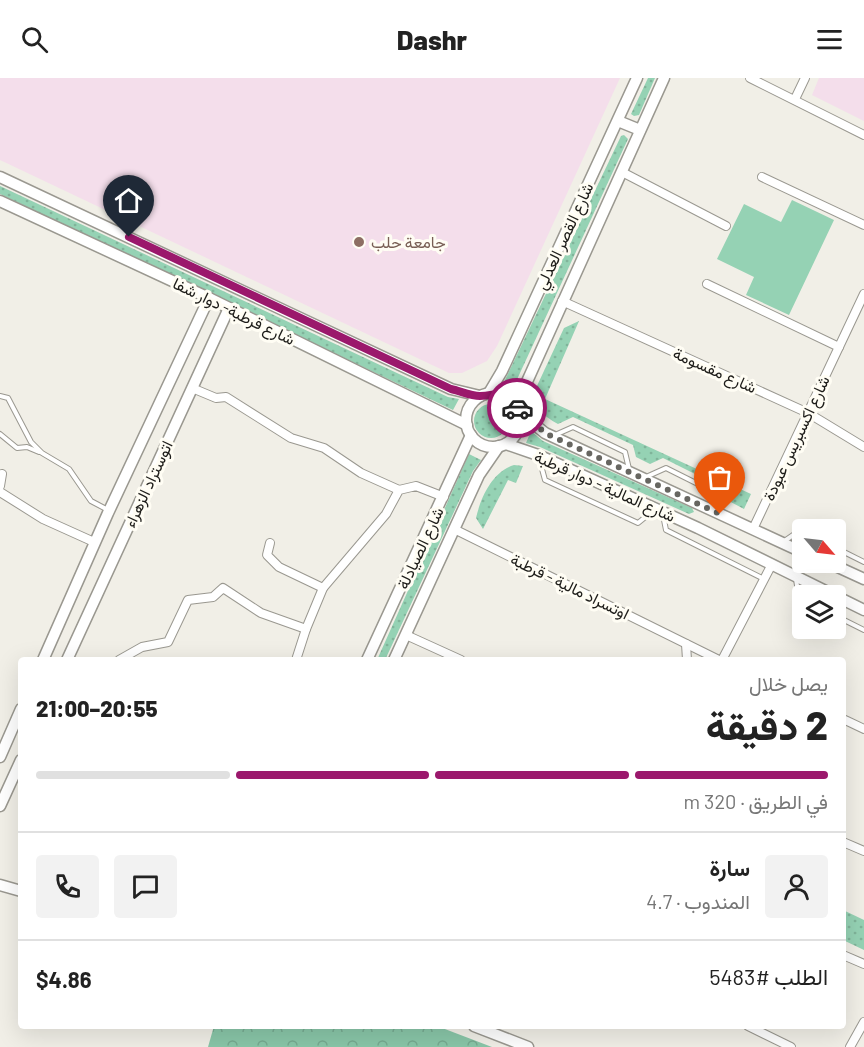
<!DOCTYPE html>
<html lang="ar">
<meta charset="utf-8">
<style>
:root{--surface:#fff;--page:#f2f2f2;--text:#222;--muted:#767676;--line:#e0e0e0;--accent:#9b186c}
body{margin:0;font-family:Barlow,Vazirmatn,sans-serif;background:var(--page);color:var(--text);direction:rtl;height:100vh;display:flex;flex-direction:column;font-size:22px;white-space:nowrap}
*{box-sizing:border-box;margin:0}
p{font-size:20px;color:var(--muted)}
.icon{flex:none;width:33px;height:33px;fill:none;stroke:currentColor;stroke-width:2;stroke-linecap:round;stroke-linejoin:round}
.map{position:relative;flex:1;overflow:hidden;direction:ltr}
.panel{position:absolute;left:18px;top:579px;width:828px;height:372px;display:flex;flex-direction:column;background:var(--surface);border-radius:6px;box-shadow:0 6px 24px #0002;direction:rtl}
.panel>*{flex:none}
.needle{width:39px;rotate:118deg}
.buttons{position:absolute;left:792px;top:441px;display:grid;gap:12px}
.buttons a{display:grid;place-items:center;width:54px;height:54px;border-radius:6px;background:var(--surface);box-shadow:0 6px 24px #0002;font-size:30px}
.pin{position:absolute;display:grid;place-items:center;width:51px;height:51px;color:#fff;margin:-62px -26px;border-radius:50% 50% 50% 0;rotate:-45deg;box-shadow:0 0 6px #0007}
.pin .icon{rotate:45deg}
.courier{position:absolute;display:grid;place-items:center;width:60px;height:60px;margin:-30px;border:4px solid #9b186c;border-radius:50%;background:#fff;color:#222;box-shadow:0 2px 8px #0007}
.head em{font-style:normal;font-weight:800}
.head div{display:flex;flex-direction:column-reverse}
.head{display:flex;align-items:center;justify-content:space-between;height:102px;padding:0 18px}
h1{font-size:39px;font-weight:800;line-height:45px}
.bar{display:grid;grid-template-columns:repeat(4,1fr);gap:9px 6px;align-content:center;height:72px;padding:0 18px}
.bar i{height:8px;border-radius:4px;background:var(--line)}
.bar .selected{background:var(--accent)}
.bar p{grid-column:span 4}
.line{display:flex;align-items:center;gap:15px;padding:0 18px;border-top:2px solid var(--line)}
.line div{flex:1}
.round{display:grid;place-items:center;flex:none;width:63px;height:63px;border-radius:6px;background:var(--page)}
header{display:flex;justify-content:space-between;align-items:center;height:78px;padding:0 18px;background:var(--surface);font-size:27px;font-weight:800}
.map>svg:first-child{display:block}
</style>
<header><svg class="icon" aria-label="menu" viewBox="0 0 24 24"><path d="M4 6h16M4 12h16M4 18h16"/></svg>Dashr<svg class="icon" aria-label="search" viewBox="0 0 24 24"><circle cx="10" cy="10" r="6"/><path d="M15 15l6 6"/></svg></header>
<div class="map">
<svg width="864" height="969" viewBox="0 0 864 969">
<defs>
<pattern id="grass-dots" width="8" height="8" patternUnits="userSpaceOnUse" patternTransform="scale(1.5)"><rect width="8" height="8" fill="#95d2b4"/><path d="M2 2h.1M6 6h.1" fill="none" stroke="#80b49a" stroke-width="1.8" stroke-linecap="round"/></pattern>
<pattern id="forest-crowns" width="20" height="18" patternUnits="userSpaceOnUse" patternTransform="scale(1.5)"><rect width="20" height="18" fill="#89c6a8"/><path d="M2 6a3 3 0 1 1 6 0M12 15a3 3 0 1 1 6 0" fill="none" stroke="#76aa90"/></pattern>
</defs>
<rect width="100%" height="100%" fill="#f1efe7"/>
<g fill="#f4deeb">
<polygon points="0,0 620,0 497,268 487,283 462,295 449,295 0,82"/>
<polygon points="819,0 864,0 864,43 812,17"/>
</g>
<g fill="url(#grass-dots)">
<polygon points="648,0 655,0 639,37 634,38 631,36"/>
<polygon points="624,57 628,61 514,308 504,304 621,58"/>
<polygon points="0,108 448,319 459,321 453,332 0,116"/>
<path d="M579,243L545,321L751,416L744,431L725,421L723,410L663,380L650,386L636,379L633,367L573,339L558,346C544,338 529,328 536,310L564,250Z"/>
<circle cx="491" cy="343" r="17"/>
<polygon points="531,353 543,363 692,430 694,434 689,436 540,369 526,365"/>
<polygon points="469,376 481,382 473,393 385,582 377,582"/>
<path d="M514,387L523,388L516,405L508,402L483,451L476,440C481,419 492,394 514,387Z"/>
<polygon points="843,832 864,842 864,872 843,862"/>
</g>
<polygon fill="url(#forest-crowns)" points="214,948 437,948 492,969 208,969"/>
<polygon fill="#95d2b4" points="792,122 834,142 789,237 746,217 754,199 717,181 744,126 781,144"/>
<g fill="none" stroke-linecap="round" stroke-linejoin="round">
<g stroke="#9a9890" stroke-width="6">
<g id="lane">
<polyline points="0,318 8,320 31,364 42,375 69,391 91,423 108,432"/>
<polyline points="0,356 17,370 27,369 39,374"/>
<polyline points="555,357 573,349 625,374 629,391"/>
<polyline points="539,380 545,402 638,445 654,432"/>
<polyline points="646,399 666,390 716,415 720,435"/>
<polyline points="663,437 666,452 764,501"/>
<polyline points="783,464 799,453 802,455"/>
<polyline points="836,470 864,484"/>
<polyline points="796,501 799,521 802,523"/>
<polyline points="836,538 864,552"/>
</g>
</g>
<g stroke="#9a9890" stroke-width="10">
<g id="street">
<polyline points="750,0 864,57"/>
<polyline points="795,21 805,0"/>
<polyline points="622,94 726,148"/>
<polyline points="762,99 864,147"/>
<polyline points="707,206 839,269"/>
<polyline points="562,223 808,335 864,369"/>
<polyline points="192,310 216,320 226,319 291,360 324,370 361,395 399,412"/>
<polyline points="0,408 2,396"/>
<polyline points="0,414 43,441 94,464"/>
<polyline points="454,451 719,582"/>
<polyline points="753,451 864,216"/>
<polyline points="270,465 267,477 279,489 323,510"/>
<polyline points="406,557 461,582"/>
<polyline points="686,566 687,582"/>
<polyline points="119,582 142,569 168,564 188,522 213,519 223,510 261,535 306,551 323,510 386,436 399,412 416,408 444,419"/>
<polyline points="296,582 306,551"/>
<polyline points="722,582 772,486"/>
<polyline points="843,641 864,651"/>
<polyline points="843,764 864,773"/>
<polyline points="843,877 864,886"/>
<polyline points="748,948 791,969"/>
<polyline points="850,969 864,944"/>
</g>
</g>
<g stroke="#9a9890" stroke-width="13">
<g id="secondary">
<polyline points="618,43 640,52"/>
<polyline points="0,99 451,311 480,318"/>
<polyline points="0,123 209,220 467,347"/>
<polyline points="489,315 502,293 637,0"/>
<circle cx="493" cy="342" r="27"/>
<polyline points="516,328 664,0"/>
<polyline points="519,334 545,355 802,474"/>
<polyline points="506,366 538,377 698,450 864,532"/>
<polyline points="827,484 864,501"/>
<polyline points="43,582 108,435 209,220"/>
<polyline points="67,582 229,230"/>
<polyline points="367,582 471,357"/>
<polyline points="394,582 479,397 499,368"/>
<polyline points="0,679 21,631"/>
<polyline points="0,728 21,682"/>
<polyline points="0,807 21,813"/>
<polyline points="474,948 528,969"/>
</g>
</g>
<use href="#lane" stroke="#fff" stroke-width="4"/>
<use href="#street" stroke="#fff" stroke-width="8"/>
<use href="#secondary" stroke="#fff" stroke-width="10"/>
</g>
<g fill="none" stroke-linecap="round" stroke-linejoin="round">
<polyline stroke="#676661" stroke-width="6" stroke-dasharray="0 10.8" points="517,330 545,355 720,436"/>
<path stroke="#9b186c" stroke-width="8" d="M129,159L451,311C460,313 471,318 480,318C498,318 503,308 517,330"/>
</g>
<circle fill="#8d6e63" stroke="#fffdf4" stroke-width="2" cx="359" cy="164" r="6"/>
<g text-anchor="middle" stroke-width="6" stroke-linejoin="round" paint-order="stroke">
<g font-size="16" fill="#1d1c19" stroke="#fffdf4">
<text transform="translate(564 158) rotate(-65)" y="6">شارع القصر العدلي</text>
<text transform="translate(234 233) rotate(26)" y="6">شارع قرطبة- دوار شفا</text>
<text transform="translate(715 292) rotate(24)" y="6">شارع مقسومة</text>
<text transform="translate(796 360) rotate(-65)" y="6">شارع اكسبريس عبودة</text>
<text transform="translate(148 406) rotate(-65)" y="6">اتوستراد الزهراء</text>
<text transform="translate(605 408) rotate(24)" y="6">شارع المالية - دوار قرطبة</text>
<text transform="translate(420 470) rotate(-65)" y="6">شارع الصيادلة</text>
<text transform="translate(570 508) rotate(26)" y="6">اوتسراد مالية - قرطبة</text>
</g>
<g font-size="16" fill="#785e54" stroke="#fffdf4" text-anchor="start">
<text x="371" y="170">جامعة حلب</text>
</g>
</g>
</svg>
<div class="buttons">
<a><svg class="needle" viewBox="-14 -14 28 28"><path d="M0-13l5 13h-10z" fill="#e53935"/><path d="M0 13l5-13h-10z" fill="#767676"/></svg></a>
<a><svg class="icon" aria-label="layers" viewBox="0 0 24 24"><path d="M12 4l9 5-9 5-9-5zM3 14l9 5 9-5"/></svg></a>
</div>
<div class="pin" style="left:720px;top:436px;background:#ea580c"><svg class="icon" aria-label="bag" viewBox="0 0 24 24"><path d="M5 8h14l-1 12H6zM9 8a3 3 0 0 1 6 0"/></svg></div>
<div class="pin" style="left:129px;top:159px;background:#1f2937"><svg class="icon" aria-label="home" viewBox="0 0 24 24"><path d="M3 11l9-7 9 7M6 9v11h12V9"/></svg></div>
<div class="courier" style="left:517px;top:330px"><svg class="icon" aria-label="car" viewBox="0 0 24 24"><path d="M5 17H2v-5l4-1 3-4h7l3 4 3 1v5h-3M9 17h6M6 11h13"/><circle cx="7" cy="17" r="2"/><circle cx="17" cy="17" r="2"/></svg></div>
<section class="panel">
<div class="head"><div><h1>2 دقيقة</h1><p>يصل خلال</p></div><em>20:55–21:00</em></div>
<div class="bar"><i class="selected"></i><i class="selected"></i><i class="selected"></i><i></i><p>في الطريق · 320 m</p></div>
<div class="line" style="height:108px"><a class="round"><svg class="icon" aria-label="person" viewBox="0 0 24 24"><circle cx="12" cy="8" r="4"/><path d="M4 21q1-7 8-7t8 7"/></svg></a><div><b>سارة</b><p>المندوب · 4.7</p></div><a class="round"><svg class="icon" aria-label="chat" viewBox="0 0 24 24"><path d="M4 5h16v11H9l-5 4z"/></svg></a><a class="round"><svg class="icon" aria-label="phone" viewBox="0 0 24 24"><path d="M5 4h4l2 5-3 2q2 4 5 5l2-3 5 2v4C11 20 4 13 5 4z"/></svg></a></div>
<div class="line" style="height:78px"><div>الطلب #5483</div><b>$4.86</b></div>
</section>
</div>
